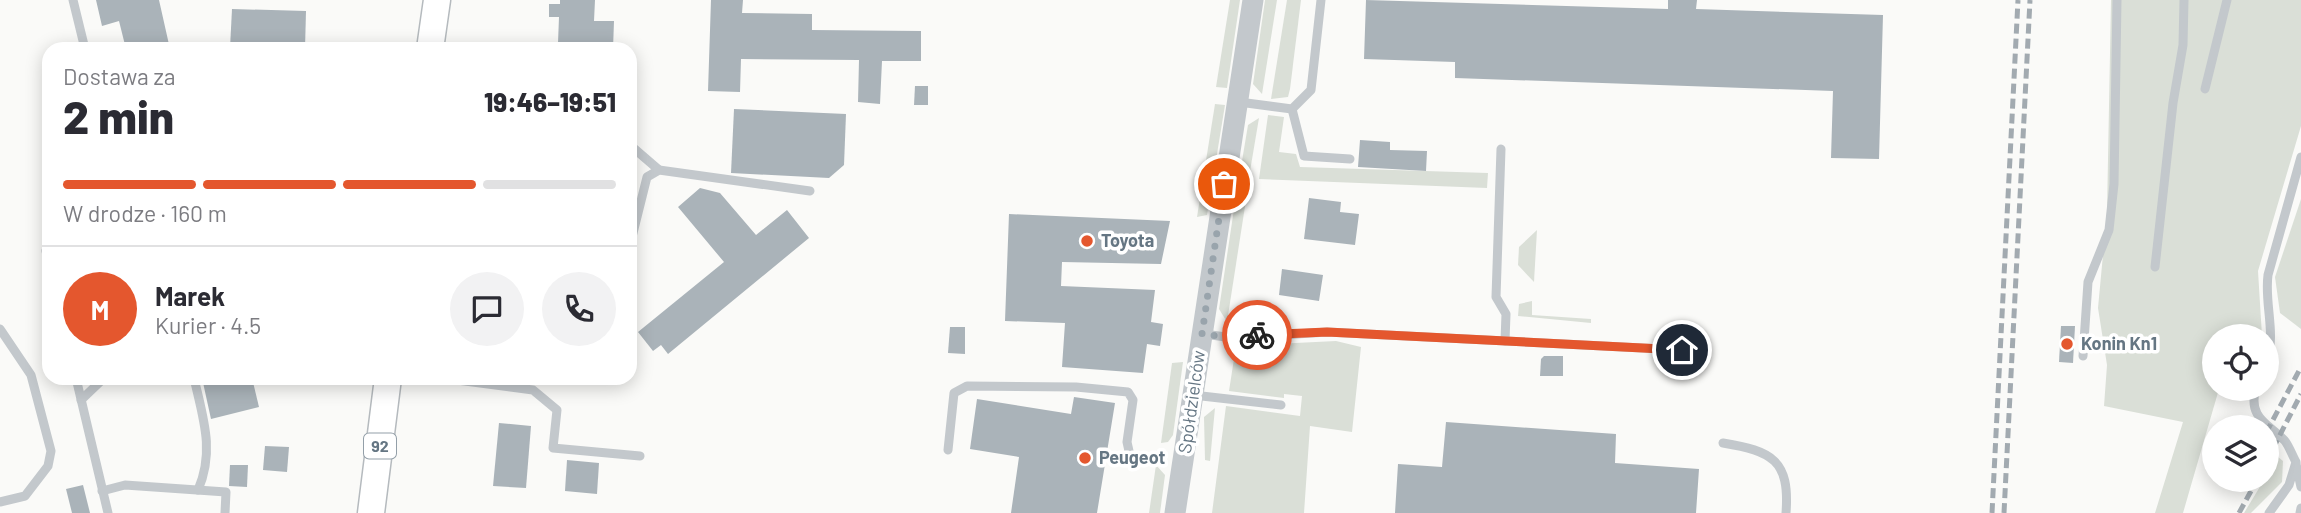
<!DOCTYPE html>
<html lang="pl">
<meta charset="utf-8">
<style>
:root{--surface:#fff;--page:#f2f2f3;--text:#2b2b33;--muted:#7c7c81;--line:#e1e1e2;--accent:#e4572e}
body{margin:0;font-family:Barlow,sans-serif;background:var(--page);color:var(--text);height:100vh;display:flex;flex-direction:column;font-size:26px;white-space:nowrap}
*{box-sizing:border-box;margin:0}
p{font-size:23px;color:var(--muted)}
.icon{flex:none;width:38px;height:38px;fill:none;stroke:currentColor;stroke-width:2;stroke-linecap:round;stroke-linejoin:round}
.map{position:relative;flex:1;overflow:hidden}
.sheet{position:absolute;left:42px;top:42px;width:595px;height:343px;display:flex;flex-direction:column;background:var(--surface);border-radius:21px;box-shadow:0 4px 18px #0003}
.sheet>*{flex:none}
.controls{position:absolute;left:2202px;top:324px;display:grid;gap:14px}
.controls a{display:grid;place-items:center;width:77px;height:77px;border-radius:50%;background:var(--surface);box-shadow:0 4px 18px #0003;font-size:35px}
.pin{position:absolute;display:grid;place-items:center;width:60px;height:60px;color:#fff;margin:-30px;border:4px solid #fff;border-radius:50%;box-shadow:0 2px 7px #0007}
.courier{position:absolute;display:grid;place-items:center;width:70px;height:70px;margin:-35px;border:5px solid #e4572e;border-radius:50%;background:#fff;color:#222;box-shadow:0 2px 9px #0007}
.head em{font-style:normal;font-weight:800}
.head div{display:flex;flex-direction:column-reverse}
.head{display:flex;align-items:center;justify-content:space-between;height:119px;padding:0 21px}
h1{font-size:46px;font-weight:800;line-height:52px}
.bar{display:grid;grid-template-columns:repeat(4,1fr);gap:10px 7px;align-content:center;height:84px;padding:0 21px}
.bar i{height:9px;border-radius:5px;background:var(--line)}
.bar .active{background:var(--accent)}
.bar p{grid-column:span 4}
.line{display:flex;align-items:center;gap:18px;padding:0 21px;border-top:2px solid var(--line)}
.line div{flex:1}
.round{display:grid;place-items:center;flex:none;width:74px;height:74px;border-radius:37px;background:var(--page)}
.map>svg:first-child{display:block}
</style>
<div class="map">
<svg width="2301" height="513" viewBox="0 0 2301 513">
<rect width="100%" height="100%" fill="#fafaf8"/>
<g fill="#dadfd7">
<polygon points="1230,0 1240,0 1227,88 1216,87"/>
<polygon points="1265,0 1277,0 1262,94 1253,84"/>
<polygon points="1287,0 1301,0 1290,89 1288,97 1271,99"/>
<polygon points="2111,0 2301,0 2301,126 2258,271 2262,336 2214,336 2214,388 2219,389 2183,513 2155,513 2183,422 2104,406 2107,365 2098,308 2107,212"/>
<polygon points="1215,104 1225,105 1207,215 1197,217"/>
<polygon points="1268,115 1284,117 1279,152 1296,154 1300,167 1488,173 1487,188 1259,179"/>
<polygon points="1259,118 1249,177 1241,167 1248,125"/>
<polygon points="2301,199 2301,329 2280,313 2275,277"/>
<polygon points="1246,200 1227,322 1219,309 1234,209"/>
<polygon points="1537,230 1534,282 1518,265 1519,247"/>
<polygon points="1532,301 1532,315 1591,319 1591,323 1518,316 1519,304"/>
<polygon points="1336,341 1361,347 1352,432 1310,426 1304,513 1212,513 1226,406 1300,416 1302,396 1284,394 1284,398 1229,391 1236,346"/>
<polygon points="1183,362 1173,435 1168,442 1161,443 1172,363"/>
<polygon points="1215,408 1210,461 1205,460 1204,417"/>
<polygon points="2278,457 2283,461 2282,482 2251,513 2244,513"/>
<polygon points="1156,465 1165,475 1160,513 1149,513"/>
</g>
<g fill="#aab3b9">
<polygon points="96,0 159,0 170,49 126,49 119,21 102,26"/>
<polygon points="560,0 595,0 594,21 614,21 613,49 595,49 595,45 558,43 559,17 549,17 549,4 560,4"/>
<polygon points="711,0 743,0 742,13 812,14 812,30 921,31 921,61 882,61 880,104 858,102 859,60 741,59 740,92 708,91"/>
<polygon points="1366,0 1668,9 1668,0 1697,0 1696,9 1883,15 1879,159 1831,158 1833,91 1455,78 1455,62 1364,59"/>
<polygon points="232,9 306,11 305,49 230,48"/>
<polygon points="915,86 928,86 928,105 914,105"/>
<polygon points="734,109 846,114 844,165 829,178 731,173"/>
<polygon points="1360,140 1390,142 1390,150 1427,151 1426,171 1358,167"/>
<polygon points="700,188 720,193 756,235 787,210 809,238 668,354 661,345 653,351 638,332 724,262 678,207"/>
<polygon points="1309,198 1341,202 1340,212 1359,214 1355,245 1304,239"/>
<polygon points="1009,214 1170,221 1161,264 1062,262 1061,286 1155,290 1151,322 1163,324 1160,346 1147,344 1143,373 1062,367 1065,323 1005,321"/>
<polygon points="1282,269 1323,275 1319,301 1279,295"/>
<polygon points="2061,326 2075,326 2073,363 2059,362"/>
<polygon points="950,327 965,327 965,354 948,353"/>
<polygon points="1544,356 1563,356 1563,376 1540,376 1541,359"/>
<polygon points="202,378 252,378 259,407 211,419"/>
<polygon points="1074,397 1115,403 1097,513 1011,513 1019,457 970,449 977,399 1071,414"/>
<polygon points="1446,422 1616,434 1615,463 1699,469 1696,513 1395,513 1398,464 1442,467"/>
<polygon points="499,423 531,426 526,488 493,486"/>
<polygon points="265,446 289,447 287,472 263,470"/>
<polygon points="567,460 599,463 597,494 565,491"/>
<polygon points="230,465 248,465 247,487 229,486"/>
<polygon points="83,485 90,513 72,513 66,489"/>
</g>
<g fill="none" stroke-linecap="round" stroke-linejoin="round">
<g stroke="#b5babe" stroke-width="29">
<g id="primary">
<polyline points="430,49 437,0"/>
<polyline points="371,513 388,378"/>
</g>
</g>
<g stroke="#c3c8cc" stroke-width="9">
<polyline points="73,0 85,49"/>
<polyline points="2205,89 2227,0"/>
<polyline points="1239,102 1292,109 1311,90 1321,0"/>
<polyline points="1292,109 1304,156 1350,159"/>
<polyline points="630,145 659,170"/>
<polyline points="1501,149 1496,297 1506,314 1505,341"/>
<polyline points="630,245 647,177 659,170 810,191"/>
<polyline points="49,250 46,251 49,264"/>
<polyline points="2155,267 2173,103 2183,45 2184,0"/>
<polyline points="0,329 31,375 51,451 48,466 25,496 0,502"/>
<polyline points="1204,334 1233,338 1327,332 1682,350"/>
<polyline points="2083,356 2088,282 2109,230 2114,184 2117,0"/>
<path d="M2266,362C2277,335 2264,304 2268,275L2301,157"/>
<polyline points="76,378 108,513"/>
<path d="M194,378C203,418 215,451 198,490"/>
<polyline points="442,378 533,390 557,410 553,448 640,456"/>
<path d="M2256,388C2247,418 2269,424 2285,441C2289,446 2292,455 2296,462L2289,485L2269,513"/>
<polyline points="1193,395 1281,405"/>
<polyline points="81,400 104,378"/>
<path d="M1723,443C1772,451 1790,460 1786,513"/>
<polyline points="948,450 954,393 967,386 1076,387 1128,392 1133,400 1127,442 1129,451"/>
<polyline points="2296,464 2301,487"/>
<polyline points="102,491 125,485 226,492 225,513"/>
<polyline points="2300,513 2301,508"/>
</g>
<polyline stroke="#c3c8cc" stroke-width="21" points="1175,513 1253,0"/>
<use href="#primary" stroke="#fff" stroke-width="26"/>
<g stroke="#a2aab0" stroke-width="5" stroke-dasharray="10 5" stroke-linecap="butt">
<polyline points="2266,433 2301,367"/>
<polyline points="2266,462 2301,394"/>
<polyline points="1992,513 2018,0"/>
<polyline points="2004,513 2030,0"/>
<polyline points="2239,513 2257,480"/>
</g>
</g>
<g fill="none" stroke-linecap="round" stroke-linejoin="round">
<polyline stroke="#99a4ac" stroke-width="7" stroke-dasharray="0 12.6" points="1224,184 1202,334 1233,338 1257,335"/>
<polyline stroke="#e4572e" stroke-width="9" points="1257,335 1327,332 1682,350"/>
</g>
<g fill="#e4572e" stroke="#fff" stroke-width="2.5">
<circle cx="1087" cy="241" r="7"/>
<circle cx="2067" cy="344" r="7"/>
<circle cx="1085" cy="458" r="7"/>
</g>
<g text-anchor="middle" stroke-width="7" stroke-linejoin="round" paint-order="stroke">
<rect fill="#fff" stroke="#939fa8" stroke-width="2" x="364" y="433.5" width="32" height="25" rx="5"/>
<g font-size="16" font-weight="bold" fill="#657683">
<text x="380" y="452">92</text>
</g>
<g font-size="18" font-weight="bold" fill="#657683" stroke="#fff" text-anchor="start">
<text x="1101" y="247">Toyota</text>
<text x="2081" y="350">Konin Kn1</text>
<text x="1099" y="464">Peugeot</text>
</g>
<g font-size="18" fill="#657683" stroke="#fff">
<text transform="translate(1192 402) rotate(-82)" y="6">Spółdzielców</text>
</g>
</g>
</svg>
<div class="controls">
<a><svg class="icon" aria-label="locate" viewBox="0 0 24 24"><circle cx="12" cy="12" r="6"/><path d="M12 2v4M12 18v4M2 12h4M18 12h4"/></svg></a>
<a><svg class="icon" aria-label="layers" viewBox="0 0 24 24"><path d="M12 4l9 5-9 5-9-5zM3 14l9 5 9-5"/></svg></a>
</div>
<div class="pin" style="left:1224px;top:184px;background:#ea580c"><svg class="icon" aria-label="bag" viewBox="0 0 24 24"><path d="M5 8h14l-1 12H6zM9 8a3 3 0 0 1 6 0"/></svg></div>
<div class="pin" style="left:1682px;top:350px;background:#1f2937"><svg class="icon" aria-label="home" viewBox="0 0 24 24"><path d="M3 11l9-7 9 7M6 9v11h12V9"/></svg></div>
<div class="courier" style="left:1257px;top:335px"><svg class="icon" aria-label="bike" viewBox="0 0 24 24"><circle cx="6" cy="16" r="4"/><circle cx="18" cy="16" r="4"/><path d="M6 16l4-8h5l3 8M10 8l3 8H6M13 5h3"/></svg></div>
<section class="sheet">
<div class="head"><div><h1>2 min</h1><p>Dostawa za</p></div><em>19:46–19:51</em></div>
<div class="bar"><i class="active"></i><i class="active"></i><i class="active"></i><i></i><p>W drodze · 160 m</p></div>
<div class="line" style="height:126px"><b class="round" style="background:var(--accent);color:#fff">M</b><div><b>Marek</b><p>Kurier · 4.5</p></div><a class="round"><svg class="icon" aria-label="chat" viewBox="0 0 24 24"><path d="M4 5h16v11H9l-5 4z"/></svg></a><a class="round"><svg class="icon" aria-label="phone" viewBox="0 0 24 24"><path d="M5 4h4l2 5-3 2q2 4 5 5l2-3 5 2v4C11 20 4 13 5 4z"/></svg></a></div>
</section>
</div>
